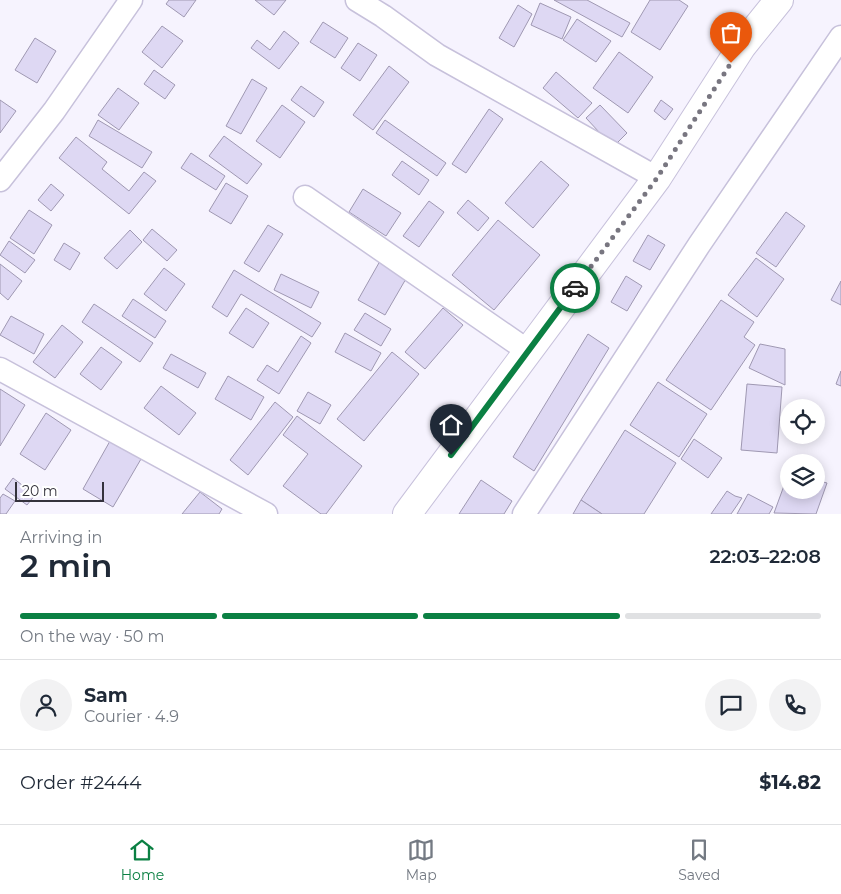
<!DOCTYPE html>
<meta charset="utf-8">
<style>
:root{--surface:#fff;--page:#f2f2f3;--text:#1f2937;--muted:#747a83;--line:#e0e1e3;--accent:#0b8043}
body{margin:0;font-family:Montserrat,sans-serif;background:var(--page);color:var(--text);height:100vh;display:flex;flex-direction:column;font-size:19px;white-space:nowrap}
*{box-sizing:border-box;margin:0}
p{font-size:16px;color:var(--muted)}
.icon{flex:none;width:28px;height:28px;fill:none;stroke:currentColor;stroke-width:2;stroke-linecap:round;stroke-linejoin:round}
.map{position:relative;height:514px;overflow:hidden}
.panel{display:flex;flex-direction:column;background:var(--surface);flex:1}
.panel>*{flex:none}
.controls{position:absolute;left:780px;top:399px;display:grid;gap:10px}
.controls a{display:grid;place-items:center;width:45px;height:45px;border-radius:50%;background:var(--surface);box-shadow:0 2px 12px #0003;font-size:25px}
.scale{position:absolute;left:15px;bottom:12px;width:89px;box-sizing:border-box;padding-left:5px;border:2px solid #34323c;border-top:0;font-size:14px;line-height:18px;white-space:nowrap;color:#34323c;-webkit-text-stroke:4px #fff;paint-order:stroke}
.pin{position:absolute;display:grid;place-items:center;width:42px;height:42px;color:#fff;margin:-51px -21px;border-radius:50% 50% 50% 0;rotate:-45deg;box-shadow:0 0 5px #0007}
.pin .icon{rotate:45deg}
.courier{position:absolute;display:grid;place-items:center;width:50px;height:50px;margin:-25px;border:4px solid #0b8043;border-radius:50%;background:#fff;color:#222;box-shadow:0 1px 6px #0007}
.overview em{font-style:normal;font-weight:600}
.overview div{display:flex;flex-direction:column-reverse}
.overview{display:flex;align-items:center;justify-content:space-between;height:85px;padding:0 20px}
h1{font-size:32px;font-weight:600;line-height:38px}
.bar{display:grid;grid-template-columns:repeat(4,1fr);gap:8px 5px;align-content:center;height:60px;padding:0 20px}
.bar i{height:6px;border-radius:4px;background:var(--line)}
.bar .current{background:var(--accent)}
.bar p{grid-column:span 4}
.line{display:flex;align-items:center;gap:12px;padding:0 20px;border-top:1px solid var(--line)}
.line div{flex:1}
.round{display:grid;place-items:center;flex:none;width:52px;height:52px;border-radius:26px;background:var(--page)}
.menu{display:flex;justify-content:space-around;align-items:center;height:70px;border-top:1px solid var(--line);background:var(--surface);font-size:14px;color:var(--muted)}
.menu a{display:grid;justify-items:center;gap:2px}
.menu .current{color:var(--accent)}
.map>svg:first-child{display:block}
</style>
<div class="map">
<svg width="841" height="514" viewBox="0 0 841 514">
<rect width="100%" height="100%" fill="#f6f3fe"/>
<g fill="#ded8f3" stroke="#9f98b2">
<polygon points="169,0 196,0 184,17 166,4"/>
<polygon points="255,0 286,0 274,15"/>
<polygon points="554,0 587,0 630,23 622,37"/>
<polygon points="650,0 679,0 688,6 660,50 631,32"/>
<polygon points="540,3 571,17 562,39 531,25"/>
<polygon points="518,5 532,14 514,47 499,38"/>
<polygon points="577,19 611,41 596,62 563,40"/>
<polygon points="323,22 348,38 335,58 310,42"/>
<polygon points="162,26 183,41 162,68 142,52"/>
<polygon points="284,31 299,43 279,69 251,48 257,40 270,50"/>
<polygon points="35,38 56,51 37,83 15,70"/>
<polygon points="358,43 377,55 360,81 341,68"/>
<polygon points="619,52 653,77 628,113 593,88"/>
<polygon points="389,66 409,82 373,130 353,115"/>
<polygon points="154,70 175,85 165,99 144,84"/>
<polygon points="556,72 592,103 578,118 543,88"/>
<polygon points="252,79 267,88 241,134 226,126"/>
<polygon points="301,86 324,102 314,117 291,100"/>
<polygon points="118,88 139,103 119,130 98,115"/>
<polygon points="0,100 16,111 0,133"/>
<polygon points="661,100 673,109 665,120 654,111"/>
<polygon points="282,105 305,122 280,158 256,141"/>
<polygon points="600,105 627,133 613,147 586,118"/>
<polygon points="489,109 503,119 466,173 452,164"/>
<polygon points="98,120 152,152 142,168 89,136"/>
<polygon points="385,120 446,163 437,176 376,133"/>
<polygon points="224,136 262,164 247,184 209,156"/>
<polygon points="76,137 107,162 102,169 129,191 144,172 156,181 129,214 59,158"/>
<polygon points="191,153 225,176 216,190 181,168"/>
<polygon points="402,161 429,180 419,195 392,175"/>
<polygon points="541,161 569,185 533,228 505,203"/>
<polygon points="226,183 248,196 231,224 209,211"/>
<polygon points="51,184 64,195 51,211 38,200"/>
<polygon points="363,189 401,213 386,236 349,212"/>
<polygon points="468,200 489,218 478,231 457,213"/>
<polygon points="429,201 444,212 419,247 403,236"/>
<polygon points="29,210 52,225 34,254 10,238"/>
<polygon points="786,212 805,226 776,267 756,253"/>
<polygon points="498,220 540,255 494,310 452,275"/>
<polygon points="268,225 283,234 259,272 244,263"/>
<polygon points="152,229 177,250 167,261 143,240"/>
<polygon points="130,230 142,242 117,269 104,258"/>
<polygon points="648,235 665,245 650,270 633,261"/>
<polygon points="9,241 35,260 25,273 0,255"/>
<polygon points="64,243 80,253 70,270 54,260"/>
<polygon points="756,258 784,279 757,317 728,295"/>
<polygon points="380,261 407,277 385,315 358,300"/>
<polygon points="0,264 22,281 8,300 0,293"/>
<polygon points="164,268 185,284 166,311 144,294"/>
<polygon points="234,270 321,323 312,337 241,294 227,317 212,307"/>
<polygon points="281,274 319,292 311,308 274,290"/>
<polygon points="626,276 642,286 627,311 611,302"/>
<polygon points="841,281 841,305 831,300"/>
<polygon points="133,299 166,321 155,338 122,316"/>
<polygon points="721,300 754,322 744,337 755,345 711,410 666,380"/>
<polygon points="94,304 153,343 140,362 82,322"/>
<polygon points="246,308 269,323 253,348 229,333"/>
<polygon points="443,308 463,325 425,369 405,352"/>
<polygon points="365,313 391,329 381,346 354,330"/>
<polygon points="11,316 44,334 34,354 0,335"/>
<polygon points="62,325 83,342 55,378 33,362"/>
<polygon points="345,333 381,353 371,371 335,352"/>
<polygon points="588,334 609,348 534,471 513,457"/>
<polygon points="301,336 311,343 279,394 257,380 267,365 278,372"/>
<polygon points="760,344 785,349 785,385 749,368"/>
<polygon points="101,347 122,362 101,390 80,374"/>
<polygon points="392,352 419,374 364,441 337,419"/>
<polygon points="171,354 206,373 198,388 163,368"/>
<polygon points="841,371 841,386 836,384"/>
<polygon points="228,376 264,397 251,420 215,399"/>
<polygon points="658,382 707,414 679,457 630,425"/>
<polygon points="747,384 782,387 777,453 741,450"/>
<polygon points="161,386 196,413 179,435 144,408"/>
<polygon points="0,389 25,405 0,446"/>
<polygon points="308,392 331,405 320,424 297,411"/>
<polygon points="275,402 293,417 248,475 230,460"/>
<polygon points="46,413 71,430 45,470 20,454"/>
<polygon points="297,416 362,466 326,514 321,514 283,486 308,454 283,435"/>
<polygon points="625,430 676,463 644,514 602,514 581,500"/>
<polygon points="694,439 722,458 708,478 681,459"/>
<polygon points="110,441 141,459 113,507 83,489"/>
<polygon points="789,472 789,490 816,490 816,480 827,483 816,514 774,513"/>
<polygon points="13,478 35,495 27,505 5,489"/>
<polygon points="481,480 512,501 504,514 459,514"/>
<polygon points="727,491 735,496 742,498 731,514 711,514"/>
<polygon points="200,492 222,509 219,514 182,514"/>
<polygon points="3,494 15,501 6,514 0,514 0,498"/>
<polygon points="748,494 773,507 769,514 737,514"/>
<polygon points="581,500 602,514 573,514"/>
</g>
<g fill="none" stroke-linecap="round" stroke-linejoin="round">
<g stroke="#c7c1db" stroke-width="25">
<g id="minor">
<polyline points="357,0 383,16 437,55 657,178"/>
<polyline points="0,180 54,111 131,0"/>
<polyline points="305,197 528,351"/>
<polyline points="0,369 266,514"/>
<polyline points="524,514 699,245 841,37"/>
</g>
</g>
<g stroke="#c7c1db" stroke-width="30">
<polyline id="primary" points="407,514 657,178 742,46 779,0"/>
</g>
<use href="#minor" stroke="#fff" stroke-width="22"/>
<use href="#primary" stroke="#fff" stroke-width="28"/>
</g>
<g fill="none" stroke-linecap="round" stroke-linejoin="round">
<polyline stroke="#787680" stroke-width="5" stroke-dasharray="0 9" points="575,288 657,178 731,63"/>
<polyline stroke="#0b8043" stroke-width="6" points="451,455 575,288"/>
</g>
</svg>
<div class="controls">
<a><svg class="icon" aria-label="locate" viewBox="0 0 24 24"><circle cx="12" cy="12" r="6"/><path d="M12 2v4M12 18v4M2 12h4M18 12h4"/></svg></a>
<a><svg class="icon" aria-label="layers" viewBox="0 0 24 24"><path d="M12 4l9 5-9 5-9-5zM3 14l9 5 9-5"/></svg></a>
</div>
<div class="scale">20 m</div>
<div class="pin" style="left:731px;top:63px;background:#ea580c"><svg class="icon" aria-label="bag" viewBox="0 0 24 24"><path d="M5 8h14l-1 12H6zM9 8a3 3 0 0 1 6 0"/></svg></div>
<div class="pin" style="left:451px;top:455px;background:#1f2937"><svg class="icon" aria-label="home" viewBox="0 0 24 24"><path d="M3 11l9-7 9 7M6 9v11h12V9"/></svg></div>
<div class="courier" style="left:575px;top:288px"><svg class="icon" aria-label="car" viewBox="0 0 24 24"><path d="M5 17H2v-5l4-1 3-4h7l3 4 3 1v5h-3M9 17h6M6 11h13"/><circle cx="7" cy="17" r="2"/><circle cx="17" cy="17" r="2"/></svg></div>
</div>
<section class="panel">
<div class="overview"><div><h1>2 min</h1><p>Arriving in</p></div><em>22:03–22:08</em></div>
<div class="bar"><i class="current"></i><i class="current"></i><i class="current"></i><i></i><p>On the way · 50 m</p></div>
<div class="line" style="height:90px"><a class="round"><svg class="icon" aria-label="person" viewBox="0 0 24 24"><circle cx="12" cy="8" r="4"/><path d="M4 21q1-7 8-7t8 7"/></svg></a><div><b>Sam</b><p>Courier · 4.9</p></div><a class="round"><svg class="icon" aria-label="chat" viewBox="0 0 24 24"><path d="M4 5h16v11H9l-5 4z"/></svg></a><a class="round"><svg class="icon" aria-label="phone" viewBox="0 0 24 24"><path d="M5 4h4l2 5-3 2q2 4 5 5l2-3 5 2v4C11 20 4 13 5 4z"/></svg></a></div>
<div class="line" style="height:65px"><div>Order #2444</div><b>$14.82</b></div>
</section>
<nav class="menu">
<a class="current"><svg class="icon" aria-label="home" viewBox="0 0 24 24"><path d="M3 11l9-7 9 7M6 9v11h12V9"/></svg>Home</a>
<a><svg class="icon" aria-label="map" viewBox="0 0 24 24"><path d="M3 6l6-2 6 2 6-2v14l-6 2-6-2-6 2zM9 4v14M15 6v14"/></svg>Map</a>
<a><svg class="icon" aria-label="saved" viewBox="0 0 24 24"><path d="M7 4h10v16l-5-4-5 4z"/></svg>Saved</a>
</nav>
